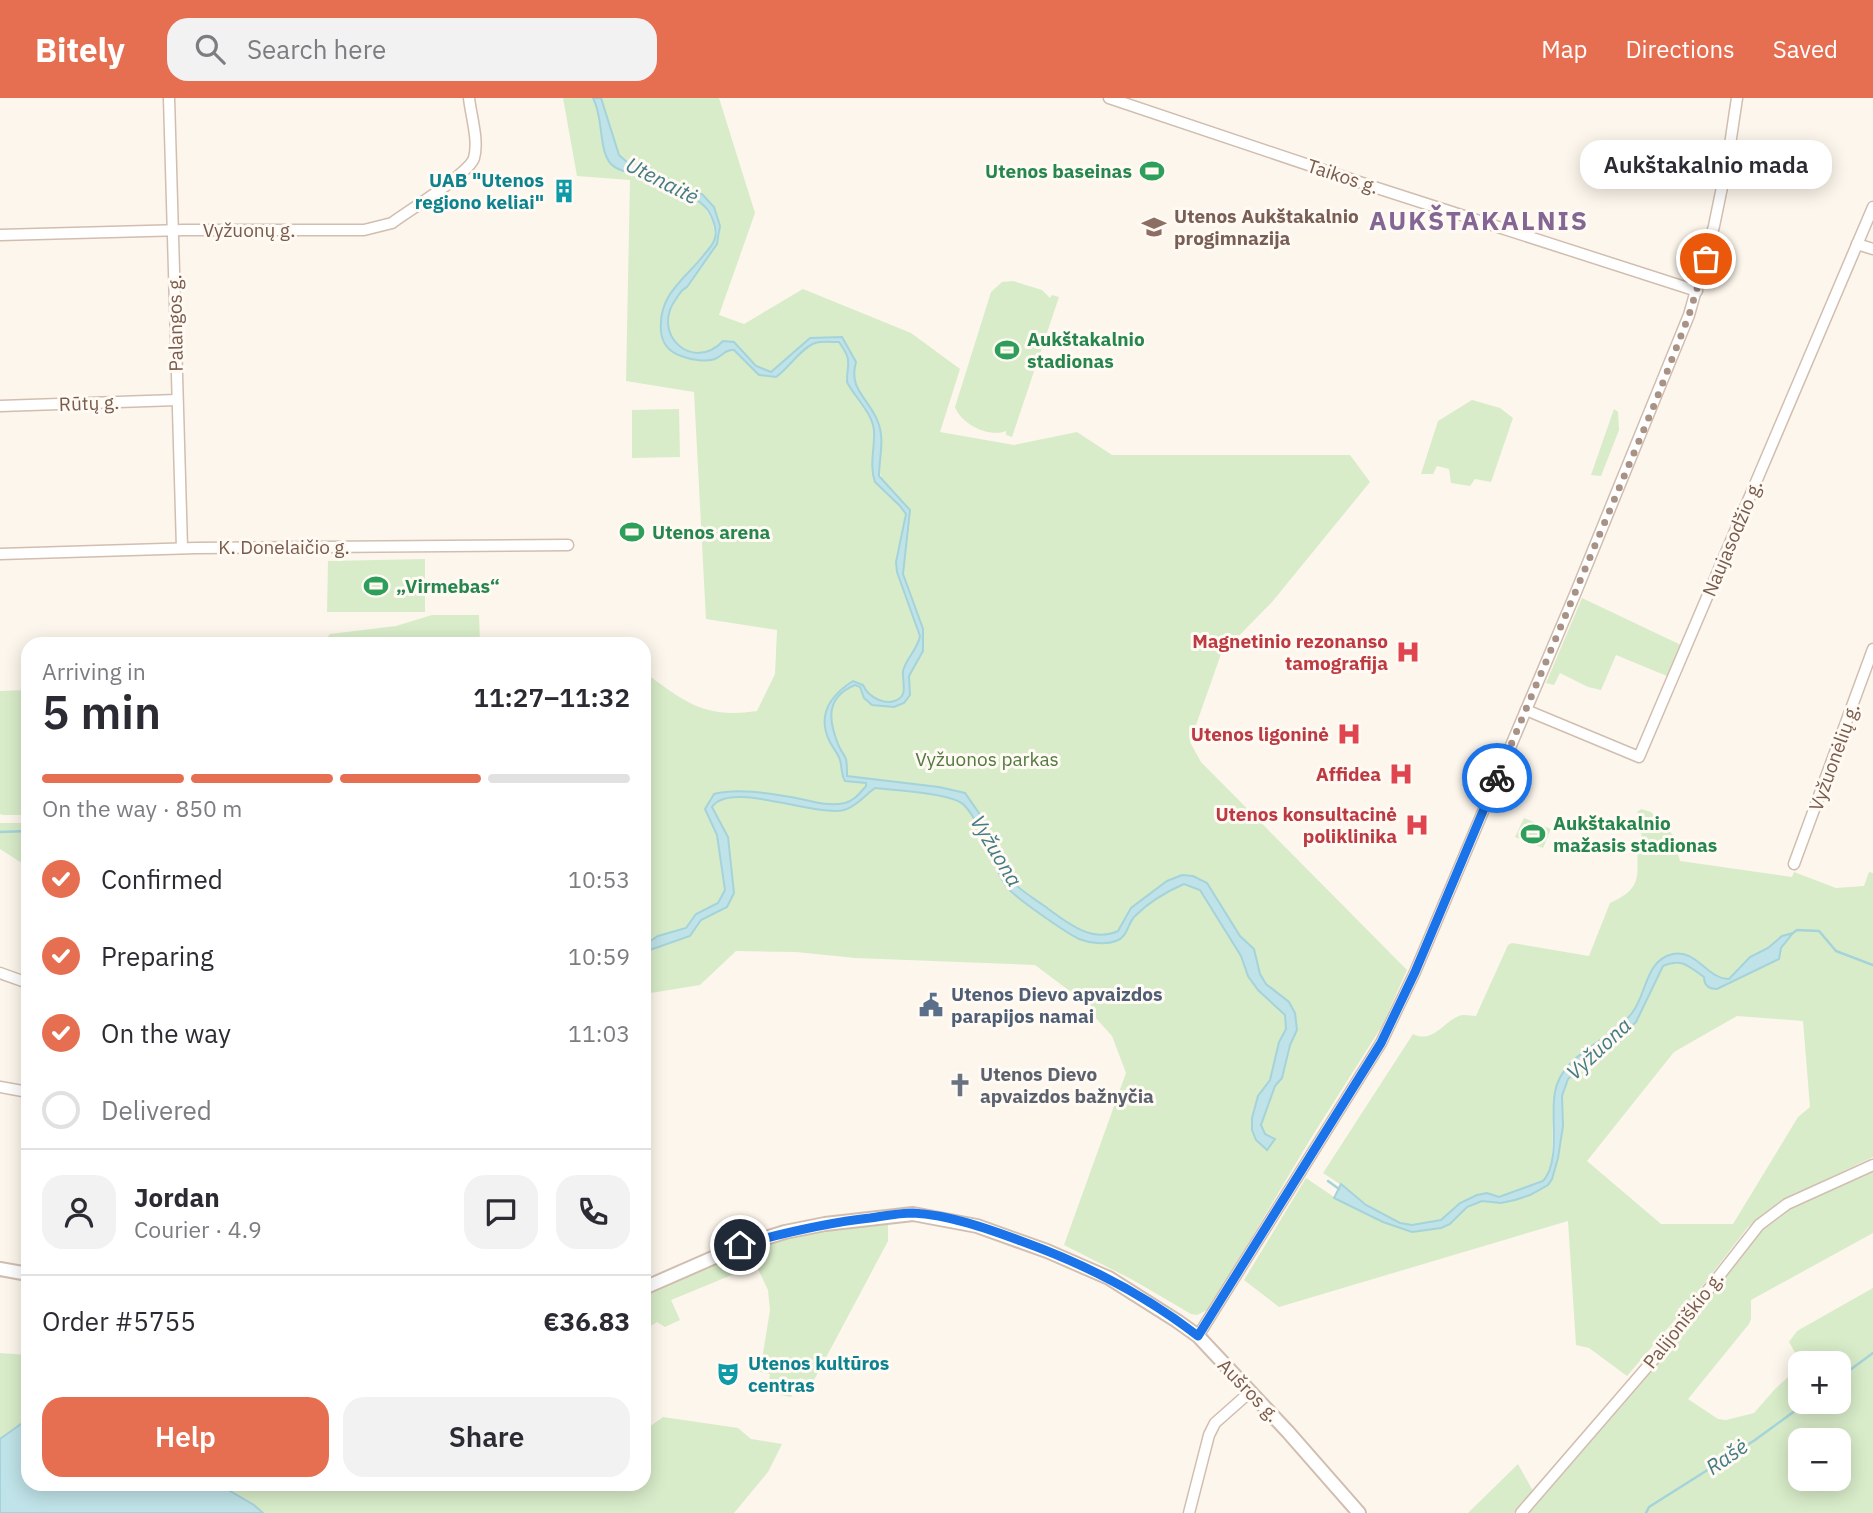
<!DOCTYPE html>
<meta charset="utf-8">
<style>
:root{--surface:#fff;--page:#f2f2f3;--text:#2b2b33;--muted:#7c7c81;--line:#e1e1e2;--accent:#e76f51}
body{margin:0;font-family:"IBM Plex Sans",sans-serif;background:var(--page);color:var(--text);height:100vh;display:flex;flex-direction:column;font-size:26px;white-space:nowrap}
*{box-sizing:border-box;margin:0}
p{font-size:23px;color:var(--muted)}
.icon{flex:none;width:38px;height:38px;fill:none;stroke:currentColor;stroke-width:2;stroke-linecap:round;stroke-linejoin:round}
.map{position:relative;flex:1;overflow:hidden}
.drawer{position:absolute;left:21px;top:539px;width:630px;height:854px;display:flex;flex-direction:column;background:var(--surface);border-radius:21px;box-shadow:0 4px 18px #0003}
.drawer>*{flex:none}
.tools{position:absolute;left:1788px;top:1253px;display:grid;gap:14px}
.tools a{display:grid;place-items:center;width:63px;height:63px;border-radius:14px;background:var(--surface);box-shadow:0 4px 18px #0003;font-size:35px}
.pin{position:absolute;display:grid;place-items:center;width:60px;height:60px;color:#fff;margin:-30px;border:4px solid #fff;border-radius:50%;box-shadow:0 2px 7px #0007}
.courier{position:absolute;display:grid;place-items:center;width:70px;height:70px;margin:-35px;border:5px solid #1a73e8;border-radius:50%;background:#fff;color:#222;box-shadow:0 2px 9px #0007}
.bubble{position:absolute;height:49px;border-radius:21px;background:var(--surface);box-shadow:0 4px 18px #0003;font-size:23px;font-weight:600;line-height:49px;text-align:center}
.summary em{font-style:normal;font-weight:600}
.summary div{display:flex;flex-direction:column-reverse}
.summary{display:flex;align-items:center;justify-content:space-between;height:119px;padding:0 21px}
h1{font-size:46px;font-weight:600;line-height:52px}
.bar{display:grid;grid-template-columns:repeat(4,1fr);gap:10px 7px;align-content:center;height:84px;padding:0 21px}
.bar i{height:9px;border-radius:5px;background:var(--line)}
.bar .on{background:var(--accent)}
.bar p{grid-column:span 4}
.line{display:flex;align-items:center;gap:18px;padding:0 21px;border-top:2px solid var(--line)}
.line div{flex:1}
.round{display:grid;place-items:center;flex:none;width:74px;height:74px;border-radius:21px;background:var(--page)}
ol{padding:0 21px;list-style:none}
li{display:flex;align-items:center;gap:21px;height:77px}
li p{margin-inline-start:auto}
li .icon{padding:7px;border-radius:50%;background:var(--accent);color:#fff;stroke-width:4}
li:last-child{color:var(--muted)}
li i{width:38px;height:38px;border:4px solid var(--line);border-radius:50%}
.primary-button{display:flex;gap:14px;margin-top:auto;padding:14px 21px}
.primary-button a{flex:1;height:80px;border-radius:21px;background:var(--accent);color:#fff;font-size:28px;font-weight:600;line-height:80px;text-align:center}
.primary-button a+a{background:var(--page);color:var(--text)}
header{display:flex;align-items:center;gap:42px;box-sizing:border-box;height:98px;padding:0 35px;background:var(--accent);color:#fff}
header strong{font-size:33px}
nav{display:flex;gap:38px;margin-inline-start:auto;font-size:24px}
.search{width:490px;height:63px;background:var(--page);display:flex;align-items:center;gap:18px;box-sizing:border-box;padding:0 24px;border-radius:21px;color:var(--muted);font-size:26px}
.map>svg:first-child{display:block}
</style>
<header>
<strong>Bitely</strong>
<div class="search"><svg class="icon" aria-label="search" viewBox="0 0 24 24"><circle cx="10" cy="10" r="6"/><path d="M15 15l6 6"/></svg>Search here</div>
<nav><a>Map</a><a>Directions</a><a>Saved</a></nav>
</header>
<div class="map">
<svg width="1873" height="1415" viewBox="0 0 1873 1415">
<rect width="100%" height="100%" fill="#fdf6ec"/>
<g fill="#d8ecc9" fill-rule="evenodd">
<path d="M563,0H593C603,19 600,39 607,59L636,75L648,77L702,105L713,124L715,141L701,161L679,184L660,222L662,242L667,250L683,259L697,261L709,262L728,252H734L759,277L776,279C789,270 801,250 815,245C823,243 831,244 839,244L850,265L847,284L872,321L874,333L873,378L885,386C872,369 886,343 878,323C869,300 849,292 856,264L842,239L809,240L771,274L756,268L734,244C721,246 710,257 697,255C662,251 658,203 687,189L717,146L720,136L714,109L702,96L683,90L646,68L628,65L619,57L601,0H719L755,115L719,217L744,226L803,191L911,235L960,271L940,334L1014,347L1077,334L1112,357H1350L1370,384L1272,504L1221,556L1190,644L1201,664L1407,872L1382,928L1311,1040L1209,1211L1197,1217L1191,1216L1133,1182L1064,1147L1126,975L1112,938L1075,897L1035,867L855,860L796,854L736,853L700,887L644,896V574C685,604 704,621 757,613L775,576L777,532L706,521L694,294L626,283L630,82L577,78Z"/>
<path d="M1013,183L1042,192L1050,200L1052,197L1059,199L1012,339L1006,337V333C989,340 961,326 955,309L991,194L1002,184Z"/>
<polygon points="1472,302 1500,310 1513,320 1491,384 1475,381 1470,388 1451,385 1449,371 1437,368 1433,376 1421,376 1438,323"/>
<polygon points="679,311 680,359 632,360 632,312"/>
<polygon points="1614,311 1618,314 1619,332 1601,378 1591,377"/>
<polygon points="425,461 425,514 327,514 328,463"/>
<polygon points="1582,500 1681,547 1667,578 1616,557 1601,592 1588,589 1560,575 1554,587 1546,585"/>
<polygon points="432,517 479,517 480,546 322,546 330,536 396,528"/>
<polygon points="28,592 28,717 3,717 0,716 0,593"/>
<path d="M1641,711L1651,714L1673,737L1680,763L1792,779L1794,774L1836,790L1864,788L1869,774L1873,775V1059L1781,1103L1748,1129L1686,1209L1627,1278L1589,1250L1576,1247L1568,1123L1279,1209L1244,1182L1306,1080L1340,1103L1351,1106L1383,1124L1412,1134L1450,1126L1461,1113L1482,1103L1501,1105L1530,1097L1548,1087L1555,1073L1563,1028L1562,998L1568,981L1636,924L1663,868C1689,857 1701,884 1727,887L1751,873H1755L1792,836L1782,838L1768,850L1750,859L1729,881L1720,880L1692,858L1653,869L1633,915L1565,973L1553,1009L1552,1063L1547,1079L1543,1083C1532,1086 1507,1099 1497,1098C1494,1098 1490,1095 1487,1096C1465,1097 1457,1114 1441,1122C1431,1127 1409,1129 1399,1125C1370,1112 1349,1091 1323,1075L1413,936C1433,946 1443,924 1459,918C1463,916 1471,918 1476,918L1508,847L1512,845L1589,858L1610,805C1653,786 1629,769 1642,736L1631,731L1636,724L1637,714ZM1737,918L1803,923L1810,1009L1798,1019L1733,1126H1661L1587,1063L1674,954Z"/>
<polygon points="1524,720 1551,731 1543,750 1515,739"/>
<polygon points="0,725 28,725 28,769 0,751"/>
<path d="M1873,1073V1135L1751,1202V1221L1749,1226L1688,1301L1718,1321L1726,1322L1754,1315L1775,1291L1800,1268V1263L1789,1244L1797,1233L1873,1190V1415H1528L1674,1242L1762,1131C1794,1103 1835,1090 1873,1073ZM1801,1265H1839V1304H1801ZM1801,1342H1839V1381H1801Z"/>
<path d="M884,1123L888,1125V1143L813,1284L800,1280L791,1299L767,1294L770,1276L760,1274L770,1212L768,1192L756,1167L671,1202L680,1222L665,1229L657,1224L651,1228L650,1237H644V1196C721,1163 798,1125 884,1123Z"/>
<polygon points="0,1255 28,1257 28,1321 0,1341"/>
<polygon points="663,1319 738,1330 751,1341 782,1346 768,1374 734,1415 263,1415 254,1407 219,1386 644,1386 644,1361 649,1329"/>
<polygon points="1518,1366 1533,1393 1514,1415 1468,1415"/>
</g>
<g fill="#bfe3e8" stroke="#a5d3da" stroke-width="2">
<path d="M593,0H601L619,57L628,65L646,68L683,90L702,96L714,109L720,128L717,146L687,189C681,192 680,195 676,201C650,236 693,275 723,243L734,244L756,268L771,274L810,240L842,239L856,264C848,292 869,300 878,324C885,342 879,360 879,378L910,412L903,476L923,531V553L909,578L910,597L904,605L894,609L872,607L864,600L860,589L855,587C826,599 828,621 838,646C840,652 844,656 846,661C847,666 847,673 847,678L939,689L965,695L981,718L1012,783C1021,793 1032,799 1043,807C1064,822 1090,846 1118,833L1131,810L1167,783L1182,777L1193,778L1207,785L1240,838L1254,851L1260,876L1266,886L1289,904L1295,915L1297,932L1290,947L1282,980L1275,988L1261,1027L1265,1036L1275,1041L1267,1052L1256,1042L1252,1032V1020L1258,998L1270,982L1279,944L1286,931L1285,917L1258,892L1248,878L1241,858L1200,792L1184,786C1168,793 1148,805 1135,818C1127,826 1128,839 1116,843C1106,847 1089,845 1079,841C1065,834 1014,799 1006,788C989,763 984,728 964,707C953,695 892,692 875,690C865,697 856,709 844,712C813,719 730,682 712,709L728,739L734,795L727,809L701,822L690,838L644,854V847L658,838L686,830L696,816L718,805L725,792L717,737L705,711L714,696C737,690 767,695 791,699C809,702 825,709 845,705C855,702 860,695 866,688V685L845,683C841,676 842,669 840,662C838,655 832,649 829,642C817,616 831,597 853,583L863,587C868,599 887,610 900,600C907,595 902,581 903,573C906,560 918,551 920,538L897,474L896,464L906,416L900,408L875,384C869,367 875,350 874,333C873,315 855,300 847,284C847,263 853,264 839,244C831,244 822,243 815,245C801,250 789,270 776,279L759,277L734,252C725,251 723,258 715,261C706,264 692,262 684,259C670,255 662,247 661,233C658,197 683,183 703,158C707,153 714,146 715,140C717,131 713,121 709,114C702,101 661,80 646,76C633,73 621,76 611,66C598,52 604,20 593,0Z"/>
<path d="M1793,835L1781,850L1779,861L1717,891C1709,891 1704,888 1704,879C1688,868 1683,860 1663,868L1636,924L1568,981L1562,998L1563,1028L1558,1060L1552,1081L1548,1087L1530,1097L1515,1102L1501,1105L1482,1103L1467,1109L1450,1126L1441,1130L1412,1134L1383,1124L1334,1100L1341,1086L1366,1107L1400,1125L1412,1127L1441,1122L1460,1105L1477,1097L1487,1095L1499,1099L1543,1083C1561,1064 1550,1019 1555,994C1562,955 1610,944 1632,915C1647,896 1645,862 1673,856C1697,851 1707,881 1729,881L1750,859L1768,850L1782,838Z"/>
<polygon points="28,1321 28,1386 218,1386 254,1407 263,1415 0,1415 0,1341"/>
</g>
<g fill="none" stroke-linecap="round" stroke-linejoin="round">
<g stroke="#a5d3da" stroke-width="2.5">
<polyline points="0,734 28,733"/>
<polyline points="1790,837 1797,832 1819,833 1836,853 1873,867"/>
<polyline points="1328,1083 1339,1091"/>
<polyline points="1839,1280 1873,1255"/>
<polyline points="1646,1415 1649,1409 1755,1342 1807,1304"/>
</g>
<g stroke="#d1beb0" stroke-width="13">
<g id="minor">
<polyline points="169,0 182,450"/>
<polyline points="1109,0 1374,89 1697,193"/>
<path d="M0,137L184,132H364L392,125C408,113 469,76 474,60C479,43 471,18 469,0"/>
<polyline points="1857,146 1873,151"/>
<polyline points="0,308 177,302"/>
<polyline points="0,456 196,450 568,447"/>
<polyline points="1526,612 1639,659 1873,109"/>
<polyline points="1794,766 1873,551"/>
<polyline points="0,875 28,885"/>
<polyline points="0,989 28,994"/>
<polyline points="1198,1238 1381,945 1415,874 1576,494 1689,217 1714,128 1728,60 1737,0"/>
<polyline points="1189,1415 1209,1337 1215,1325 1250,1294"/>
<polyline points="1521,1415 1654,1261 1759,1127 1787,1106 1873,1067"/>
</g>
</g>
<g stroke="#d1beb0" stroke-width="16">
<g id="tertiary">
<polyline points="0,1171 28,1176"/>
<polyline points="644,1190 740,1148 785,1134 825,1126 913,1116 977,1128 1047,1153 1109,1180 1177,1223 1198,1238 1288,1334 1359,1415"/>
</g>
</g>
<use href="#minor" stroke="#fff" stroke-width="10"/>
<use href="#tertiary" stroke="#fff" stroke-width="12"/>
</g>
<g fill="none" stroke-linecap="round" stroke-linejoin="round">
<polyline stroke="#a89285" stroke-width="7" stroke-dasharray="0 12.6" points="1497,680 1655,305 1689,217 1706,161"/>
<path stroke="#1a73e8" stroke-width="9" d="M740,1147C783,1135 826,1125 870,1120C884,1118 899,1115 913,1115C949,1117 986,1130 1021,1143C1085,1166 1144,1196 1198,1238L1381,945L1415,874L1497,680"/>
</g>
<defs>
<g id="stadium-bare" transform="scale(1.89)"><path d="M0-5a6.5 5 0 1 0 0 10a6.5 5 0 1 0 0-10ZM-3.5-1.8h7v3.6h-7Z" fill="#2e9e5b" stroke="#fffaf3" stroke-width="2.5" paint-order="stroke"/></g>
<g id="building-bare" transform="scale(1.89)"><path d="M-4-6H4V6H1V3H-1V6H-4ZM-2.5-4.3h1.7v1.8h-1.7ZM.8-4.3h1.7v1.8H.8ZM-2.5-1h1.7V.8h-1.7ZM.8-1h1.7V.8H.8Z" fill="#0f9aa8" stroke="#fffaf3" stroke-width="2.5" paint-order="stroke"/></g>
<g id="school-bare" transform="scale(1.89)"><path d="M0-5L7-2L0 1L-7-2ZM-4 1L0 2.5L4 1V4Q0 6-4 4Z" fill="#8d6e63" stroke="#fffaf3" stroke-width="2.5" paint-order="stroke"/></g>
<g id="hospital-bare" transform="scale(1.89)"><path d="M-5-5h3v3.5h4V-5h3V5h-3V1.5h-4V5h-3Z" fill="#e0444e" stroke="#fffaf3" stroke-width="2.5" paint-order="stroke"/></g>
<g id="civic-bare" transform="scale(1.89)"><path d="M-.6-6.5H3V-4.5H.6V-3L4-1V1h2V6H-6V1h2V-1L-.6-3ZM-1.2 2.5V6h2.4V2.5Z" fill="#5c6f8a" stroke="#fffaf3" stroke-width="2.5" paint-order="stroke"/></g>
<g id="church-bare" transform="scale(1.89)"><path d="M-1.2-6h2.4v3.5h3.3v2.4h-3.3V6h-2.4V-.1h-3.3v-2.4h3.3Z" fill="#6b7280" stroke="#fffaf3" stroke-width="2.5" paint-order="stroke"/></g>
<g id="theatre-bare" transform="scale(1.89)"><path d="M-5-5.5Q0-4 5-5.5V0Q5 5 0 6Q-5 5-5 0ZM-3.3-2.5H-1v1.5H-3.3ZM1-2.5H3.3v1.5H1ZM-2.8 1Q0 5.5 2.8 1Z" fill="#0f9aa8" stroke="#fffaf3" stroke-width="2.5" paint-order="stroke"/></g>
</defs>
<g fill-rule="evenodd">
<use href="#stadium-bare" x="1152" y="73"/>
<use href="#building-bare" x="564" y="93"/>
<use href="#school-bare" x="1154" y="129"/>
<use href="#stadium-bare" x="1007" y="252"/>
<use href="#stadium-bare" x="632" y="434"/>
<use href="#stadium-bare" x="376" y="488"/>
<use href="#hospital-bare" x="1408" y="554"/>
<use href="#hospital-bare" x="1349" y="636"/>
<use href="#hospital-bare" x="1401" y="676"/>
<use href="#hospital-bare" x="1417" y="727"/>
<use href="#stadium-bare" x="1533" y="736"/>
<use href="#civic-bare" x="931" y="907"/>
<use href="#church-bare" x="960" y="987"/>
<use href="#theatre-bare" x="728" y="1276"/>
</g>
<g text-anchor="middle" stroke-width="6" stroke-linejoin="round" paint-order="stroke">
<g font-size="19" font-weight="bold" fill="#27864d" stroke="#fffaf3" text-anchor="start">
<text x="1132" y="80" text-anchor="end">Utenos baseinas</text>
<text x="1027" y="248">Aukštakalnio<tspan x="1027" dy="22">stadionas</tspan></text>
<text x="652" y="441">Utenos arena</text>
<text x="396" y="495">„Virmebas“</text>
<text x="1553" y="732">Aukštakalnio<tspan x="1553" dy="22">mažasis stadionas</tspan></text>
</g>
<g font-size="19" fill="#7a5c4d" stroke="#fffaf3">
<text transform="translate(1343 78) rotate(18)" y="7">Taikos g.</text>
<text x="249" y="139">Vyžuonų g.</text>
<text transform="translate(175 225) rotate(-91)" y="7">Palangos g.</text>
<text transform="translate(89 305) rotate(-2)" y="7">Rūtų g.</text>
<text transform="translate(1732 440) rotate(-67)" y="7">Naujasodžio g.</text>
<text x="284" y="456">K. Donelaičio g.</text>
<text transform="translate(1834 659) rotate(-70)" y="7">Vyžuonėlių g.</text>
<text transform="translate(1683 1222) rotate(-52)" y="7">Palijoniškio g.</text>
<text transform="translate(1249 1292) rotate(46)" y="7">Aušros g.</text>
</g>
<g font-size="19" font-weight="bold" fill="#0d838f" stroke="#fffaf3" text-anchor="end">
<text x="544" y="89">UAB "Utenos<tspan x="544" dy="22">regiono keliai"</tspan></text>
<text x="748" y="1272" text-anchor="start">Utenos kultūros<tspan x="748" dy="22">centras</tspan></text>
</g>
<g font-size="19" font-weight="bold" fill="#785e54" stroke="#fffaf3" text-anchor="start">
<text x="1174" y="125">Utenos Aukštakalnio<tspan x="1174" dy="22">progimnazija</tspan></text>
</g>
<g font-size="19" font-weight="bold" fill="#be3a42" stroke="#fffaf3" text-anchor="end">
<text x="1388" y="550">Magnetinio rezonanso<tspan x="1388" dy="22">tamografija</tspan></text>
<text x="1329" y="643">Utenos ligoninė</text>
<text x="1381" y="683">Affidea</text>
<text x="1397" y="723">Utenos konsultacinė<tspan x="1397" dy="22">poliklinika</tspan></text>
</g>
<g font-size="19" fill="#537a41" stroke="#fffaf3">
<text x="987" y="668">Vyžuonos parkas</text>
</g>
<g font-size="19" font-weight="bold" fill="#4e5e75" stroke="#fffaf3" text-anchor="start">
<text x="951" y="903">Utenos Dievo apvaizdos<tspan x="951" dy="22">parapijos namai</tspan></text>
</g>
<g font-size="19" font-weight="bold" fill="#5b616d" stroke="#fffaf3" text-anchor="start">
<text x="980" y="983">Utenos Dievo<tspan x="980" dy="22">apvaizdos bažnyčia</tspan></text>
</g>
<g font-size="21" font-style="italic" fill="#437c86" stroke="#fffaf3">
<text transform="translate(662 83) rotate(27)" y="7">Utenaitė</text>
<text transform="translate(996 753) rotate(59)" y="7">Vyžuona</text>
<text transform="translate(1599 951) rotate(-43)" y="7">Vyžuona</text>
<text transform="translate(1727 1359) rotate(-35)" y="7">Rašė</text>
</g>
<g font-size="26" font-weight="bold" letter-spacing="2" fill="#846695" stroke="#fffaf3">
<text x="1479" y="132">AUKŠTAKALNIS</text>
</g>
</g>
</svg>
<div class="tools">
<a>+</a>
<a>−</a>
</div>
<div class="pin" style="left:1706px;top:161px;background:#ea580c"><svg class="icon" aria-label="bag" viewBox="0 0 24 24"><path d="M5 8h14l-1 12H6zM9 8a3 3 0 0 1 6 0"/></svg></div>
<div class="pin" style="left:740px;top:1147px;background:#1f2937"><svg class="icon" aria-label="home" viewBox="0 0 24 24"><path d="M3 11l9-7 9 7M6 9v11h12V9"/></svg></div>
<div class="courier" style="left:1497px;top:680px"><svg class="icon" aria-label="bike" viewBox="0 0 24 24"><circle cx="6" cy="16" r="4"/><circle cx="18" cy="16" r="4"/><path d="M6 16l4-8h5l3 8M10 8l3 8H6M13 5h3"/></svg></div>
<div class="bubble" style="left:1580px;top:42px;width:252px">Aukštakalnio mada</div>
<section class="drawer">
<div class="summary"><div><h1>5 min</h1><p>Arriving in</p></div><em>11:27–11:32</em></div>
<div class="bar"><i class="on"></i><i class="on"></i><i class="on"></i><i></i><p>On the way · 850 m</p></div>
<ol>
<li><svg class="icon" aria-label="check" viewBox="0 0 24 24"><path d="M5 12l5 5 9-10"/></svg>Confirmed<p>10:53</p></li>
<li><svg class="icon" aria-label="check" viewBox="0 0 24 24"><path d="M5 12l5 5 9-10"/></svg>Preparing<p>10:59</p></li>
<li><svg class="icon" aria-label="check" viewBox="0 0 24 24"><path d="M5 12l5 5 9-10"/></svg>On the way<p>11:03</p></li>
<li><i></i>Delivered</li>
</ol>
<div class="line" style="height:126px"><a class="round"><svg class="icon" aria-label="person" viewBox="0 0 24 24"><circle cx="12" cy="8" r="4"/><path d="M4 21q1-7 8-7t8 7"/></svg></a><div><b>Jordan</b><p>Courier · 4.9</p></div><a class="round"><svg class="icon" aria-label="chat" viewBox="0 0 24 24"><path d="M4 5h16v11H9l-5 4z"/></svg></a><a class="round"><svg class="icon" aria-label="phone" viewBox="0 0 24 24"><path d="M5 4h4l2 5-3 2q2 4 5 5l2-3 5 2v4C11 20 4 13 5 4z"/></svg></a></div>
<div class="line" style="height:91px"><div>Order #5755</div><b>€36.83</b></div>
<div class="primary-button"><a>Help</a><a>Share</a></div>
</section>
</div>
